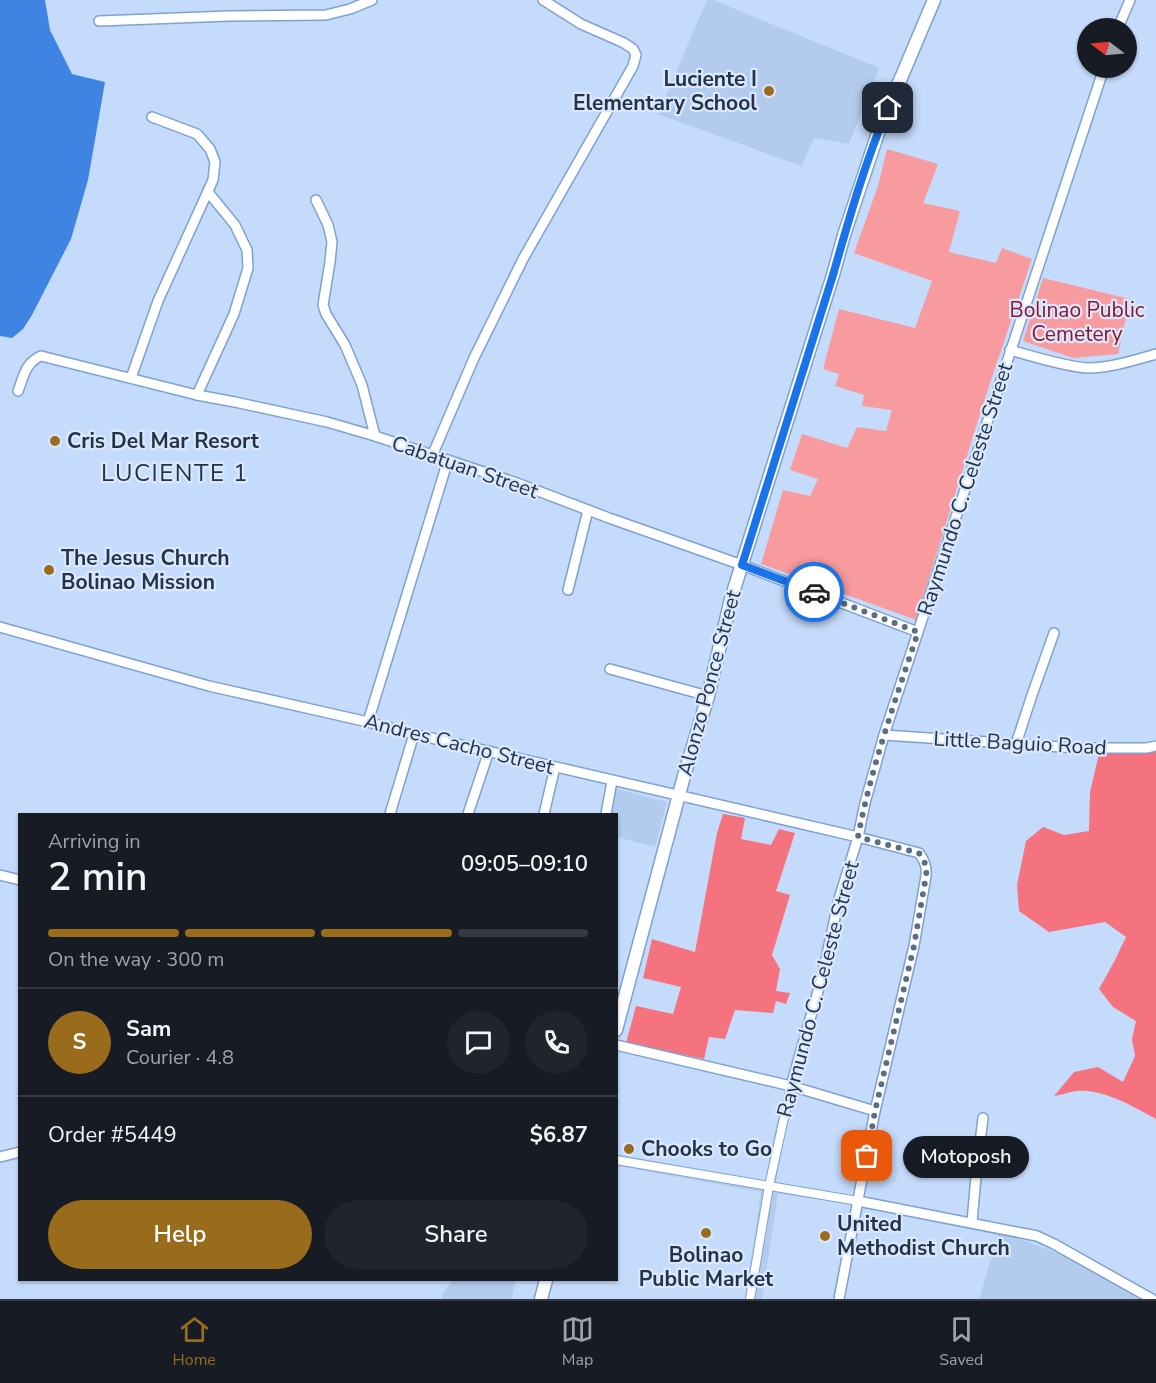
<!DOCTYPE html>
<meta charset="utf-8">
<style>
:root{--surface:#171b24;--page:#20242c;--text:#f1f3f6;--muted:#9ea1a6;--line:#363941;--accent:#996c1b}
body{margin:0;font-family:"Nunito Sans",sans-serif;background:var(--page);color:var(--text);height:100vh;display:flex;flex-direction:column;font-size:22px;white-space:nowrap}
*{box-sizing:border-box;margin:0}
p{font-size:20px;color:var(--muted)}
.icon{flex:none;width:33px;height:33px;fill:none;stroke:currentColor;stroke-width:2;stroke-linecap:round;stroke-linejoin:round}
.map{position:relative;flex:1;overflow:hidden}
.side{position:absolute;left:18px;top:813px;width:600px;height:468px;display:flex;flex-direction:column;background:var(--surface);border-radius:0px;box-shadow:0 2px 4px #0004}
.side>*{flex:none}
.needle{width:39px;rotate:286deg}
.buttons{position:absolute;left:1077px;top:18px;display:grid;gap:12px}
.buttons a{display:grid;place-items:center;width:60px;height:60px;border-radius:50%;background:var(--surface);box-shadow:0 2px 4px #0004;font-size:30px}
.pin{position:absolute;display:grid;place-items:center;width:51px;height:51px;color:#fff;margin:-26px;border-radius:12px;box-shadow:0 3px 9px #0006}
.courier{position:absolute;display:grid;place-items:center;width:60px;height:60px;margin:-30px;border:4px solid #1a73e8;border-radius:50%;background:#fff;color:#222;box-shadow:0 2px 8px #0007}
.bubble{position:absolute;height:42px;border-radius:21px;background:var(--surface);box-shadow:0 2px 4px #0004;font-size:20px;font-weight:600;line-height:42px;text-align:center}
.headline em{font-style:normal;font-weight:600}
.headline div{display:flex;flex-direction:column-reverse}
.headline{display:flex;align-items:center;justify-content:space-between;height:102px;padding:0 30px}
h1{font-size:39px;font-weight:600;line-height:45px}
.bar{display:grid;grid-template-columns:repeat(4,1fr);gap:9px 6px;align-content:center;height:72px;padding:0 30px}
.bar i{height:8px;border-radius:4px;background:var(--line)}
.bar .on{background:var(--accent)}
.bar p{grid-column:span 4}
.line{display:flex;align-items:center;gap:15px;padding:0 30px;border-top:2px solid var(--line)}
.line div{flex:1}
.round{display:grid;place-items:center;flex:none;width:63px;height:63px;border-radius:32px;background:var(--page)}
.primary-button{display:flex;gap:12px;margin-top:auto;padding:12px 30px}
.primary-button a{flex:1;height:69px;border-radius:36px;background:var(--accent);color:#fff;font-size:24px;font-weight:600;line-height:69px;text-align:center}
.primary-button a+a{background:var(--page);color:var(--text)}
.tab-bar{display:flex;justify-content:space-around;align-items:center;height:84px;border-top:2px solid var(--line);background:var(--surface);font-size:16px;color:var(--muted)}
.tab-bar a{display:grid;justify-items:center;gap:3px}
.tab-bar .on{color:var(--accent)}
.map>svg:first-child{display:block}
</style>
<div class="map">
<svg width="1156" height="1299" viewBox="0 0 1156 1299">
<rect width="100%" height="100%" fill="#c5dbfb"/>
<g fill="#b3cbed">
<polygon points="707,0 713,0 879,68 849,144 814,138 801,166 658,114"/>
<polygon points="617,789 667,802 655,847 617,837 616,814 610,814"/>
<polygon points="785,1092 796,1093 785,1135 776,1183 852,1197 851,1204 778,1194 762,1299 745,1299 761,1192 617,1166 616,1154 765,1182 774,1134"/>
<polygon points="999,1231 1092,1266 1145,1299 979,1299"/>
<polygon points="452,1280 516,1280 511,1299 442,1299 443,1294"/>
</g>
<g fill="#f89b9f">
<polygon points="887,149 938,164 923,203 960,211 949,252 996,263 1002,248 1032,259 986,395 916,620 761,564 783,490 810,496 818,479 790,470 802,434 847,448 857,427 886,431 892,410 862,406 864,395 835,386 839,374 823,369 839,309 915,328 932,281 854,253 878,186"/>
<polygon points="1043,278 1130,299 1118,354 1073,358 1023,341"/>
</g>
<g fill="#f4737e">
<path d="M1156,746V1119C1132,1106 1104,1089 1077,1091C1069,1092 1061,1095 1054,1096L1074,1072L1098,1067L1123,1082L1135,1056L1132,1039L1136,1021L1113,1007L1099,989L1114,962L1126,937L1105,922L1049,932L1019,911L1017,885L1026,841L1043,827L1064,835L1089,831L1090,792L1099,754L1125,748Z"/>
<polygon points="723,814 745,818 741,839 771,845 779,829 795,833 776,891 790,895 772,955 780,969 776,991 790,993 786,1004 776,1001 773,1013 735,1010 725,1039 709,1037 704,1059 626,1043 636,1006 673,1014 681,987 643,978 652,939 695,952 717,833"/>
</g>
<polygon fill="#3f84e2" points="0,0 45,0 50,30 72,74 105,82 88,180 71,239 32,315 23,329 12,338 0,336"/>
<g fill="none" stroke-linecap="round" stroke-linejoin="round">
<g stroke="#7ea1d2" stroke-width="10">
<g id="pedestrian">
<polyline points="616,1160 858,1201"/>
<polyline points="750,1299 769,1186 791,1086"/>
</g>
</g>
<g stroke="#7ea1d2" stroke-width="12">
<g id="minor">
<polyline points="99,21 229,16 326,15 350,9 372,0"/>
<polyline points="1118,28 1130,0"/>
<polyline points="316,200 328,225 332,242 330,262 323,305 326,314 345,345 362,385 375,436"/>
<path d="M1010,350C1032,356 1066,367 1088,368C1110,368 1135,360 1156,354"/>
<polyline points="131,378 158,301 213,180 215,162 210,149 197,134 152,117"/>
<path d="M18,391C24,376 25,363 41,356L197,395L235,402L327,422L375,436L517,483L609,518L742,565L918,632"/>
<polyline points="197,395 234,314 248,268 247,250 235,225 208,192"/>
<polyline points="432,456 474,358 523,259 633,66 636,55 633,49 624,43 581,24 543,0"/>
<polyline points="568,590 588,510"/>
<path d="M0,627L209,686L368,722L414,734L858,837L919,853C925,861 927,867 926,876L914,946L875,1111L839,1299"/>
<polyline points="610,669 708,696"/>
<polyline points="368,722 448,460"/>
<polyline points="884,735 1077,748 1147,748 1156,746"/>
<polyline points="1016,744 1032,695 1054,633"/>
<polyline points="390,814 414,734"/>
<polyline points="468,814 489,751"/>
<polyline points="544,814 555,767"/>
<polyline points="606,814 612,781"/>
<polyline points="0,875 20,880"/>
<polyline points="616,1045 791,1086 875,1111"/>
<polyline points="791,1086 822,977 839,899 858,837 865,803 884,735 1104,68"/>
<polyline points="0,1157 20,1152"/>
<polyline points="858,1201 1037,1236 1054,1244 1152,1299"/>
<polyline points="972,1222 976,1176 983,1118"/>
</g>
</g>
<g stroke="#7ea1d2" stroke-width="15">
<g id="tertiary">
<polyline points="616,1030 684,776 708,696 731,599 833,275 844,235 879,130 934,0"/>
<polyline points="541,1299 546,1280"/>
</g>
</g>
<use href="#pedestrian" stroke="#fff" stroke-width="8"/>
<use href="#minor" stroke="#fff" stroke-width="9"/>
<use href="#tertiary" stroke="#fff" stroke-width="12"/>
</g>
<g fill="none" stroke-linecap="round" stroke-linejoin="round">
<path stroke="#5c6e86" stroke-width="6" stroke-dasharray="0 10.8" d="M814,592L918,632C896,699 871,767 858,837L919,853L927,867L926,876L914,946L875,1111L867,1156"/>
<path stroke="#1a73e8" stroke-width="8" d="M814,592L742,565L833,275C849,219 865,162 888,108"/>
</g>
<g fill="#996c1b" stroke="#d9e8fd" stroke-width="2">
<circle cx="769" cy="91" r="6"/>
<circle cx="55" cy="441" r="6"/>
<circle cx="49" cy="570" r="6"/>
<circle cx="629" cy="1149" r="6"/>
<circle cx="706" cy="1233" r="6"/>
<circle cx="825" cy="1236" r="6"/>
</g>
<g text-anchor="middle" stroke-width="4.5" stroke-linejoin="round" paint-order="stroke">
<g font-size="21" font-weight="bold" fill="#243347" stroke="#d9e8fd" text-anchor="start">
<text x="757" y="86" text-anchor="end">Luciente I<tspan x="757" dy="24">Elementary School</tspan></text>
<text x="67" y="448">Cris Del Mar Resort</text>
<text x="61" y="565">The Jesus Church<tspan x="61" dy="24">Bolinao Mission</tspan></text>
<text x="641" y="1156">Chooks to Go</text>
<text x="837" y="1231">United<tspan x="837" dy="24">Methodist Church</tspan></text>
<text x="706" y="1262" text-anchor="middle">Bolinao<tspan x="706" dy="24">Public Market</tspan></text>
</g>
<g font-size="21" fill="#8b162d" stroke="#d9e8fd">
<text x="1077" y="317">Bolinao Public<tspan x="1077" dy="24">Cemetery</tspan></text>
</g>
<g font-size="21" fill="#243347" stroke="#d9e8fd">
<text transform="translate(465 467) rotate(19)" y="7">Cabatuan Street</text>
<text transform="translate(965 489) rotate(-72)" y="7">Raymundo C. Celeste Street</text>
<text transform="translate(709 683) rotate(-75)" y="7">Alonzo Ponce Street</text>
<text transform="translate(1020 743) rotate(3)" y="7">Little Baguio Road</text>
<text transform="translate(459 744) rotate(14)" y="7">Andres Cacho Street</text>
<text transform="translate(818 989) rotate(-75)" y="7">Raymundo C. Celeste Street</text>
</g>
<g font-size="24" letter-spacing="1.5" fill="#243347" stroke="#d9e8fd">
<text x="175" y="481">LUCIENTE 1</text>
</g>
</g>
</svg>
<div class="buttons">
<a><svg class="needle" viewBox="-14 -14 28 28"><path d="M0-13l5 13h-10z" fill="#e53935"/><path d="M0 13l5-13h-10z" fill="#9ea1a6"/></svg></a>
</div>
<div class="pin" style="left:867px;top:1156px;background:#ea580c"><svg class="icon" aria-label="bag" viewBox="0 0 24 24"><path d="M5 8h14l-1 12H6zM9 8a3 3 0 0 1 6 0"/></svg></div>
<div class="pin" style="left:888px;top:108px;background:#1f2937"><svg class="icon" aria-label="home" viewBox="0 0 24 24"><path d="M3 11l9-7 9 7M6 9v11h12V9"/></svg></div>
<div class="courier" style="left:814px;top:592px"><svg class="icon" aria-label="car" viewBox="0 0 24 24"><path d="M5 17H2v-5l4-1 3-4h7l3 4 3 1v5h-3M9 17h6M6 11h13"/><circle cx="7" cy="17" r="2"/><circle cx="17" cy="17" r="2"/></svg></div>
<div class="bubble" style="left:903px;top:1136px;width:126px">Motoposh</div>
<section class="side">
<div class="headline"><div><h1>2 min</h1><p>Arriving in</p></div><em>09:05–09:10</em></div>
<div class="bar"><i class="on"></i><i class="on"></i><i class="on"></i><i></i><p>On the way · 300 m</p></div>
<div class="line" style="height:108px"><b class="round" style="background:var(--accent);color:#fff">S</b><div><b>Sam</b><p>Courier · 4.8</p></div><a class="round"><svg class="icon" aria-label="chat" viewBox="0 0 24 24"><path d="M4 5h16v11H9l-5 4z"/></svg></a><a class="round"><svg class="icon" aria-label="phone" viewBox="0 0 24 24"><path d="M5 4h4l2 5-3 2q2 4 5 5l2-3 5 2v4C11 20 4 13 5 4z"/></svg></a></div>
<div class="line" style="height:78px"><div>Order #5449</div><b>$6.87</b></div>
<div class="primary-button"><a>Help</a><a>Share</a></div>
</section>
</div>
<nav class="tab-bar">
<a class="on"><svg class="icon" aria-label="home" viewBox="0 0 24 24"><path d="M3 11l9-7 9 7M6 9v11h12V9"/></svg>Home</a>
<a><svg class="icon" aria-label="map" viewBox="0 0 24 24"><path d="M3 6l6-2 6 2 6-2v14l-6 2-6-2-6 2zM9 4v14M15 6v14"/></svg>Map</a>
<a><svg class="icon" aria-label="saved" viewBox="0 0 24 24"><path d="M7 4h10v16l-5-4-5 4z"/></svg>Saved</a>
</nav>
